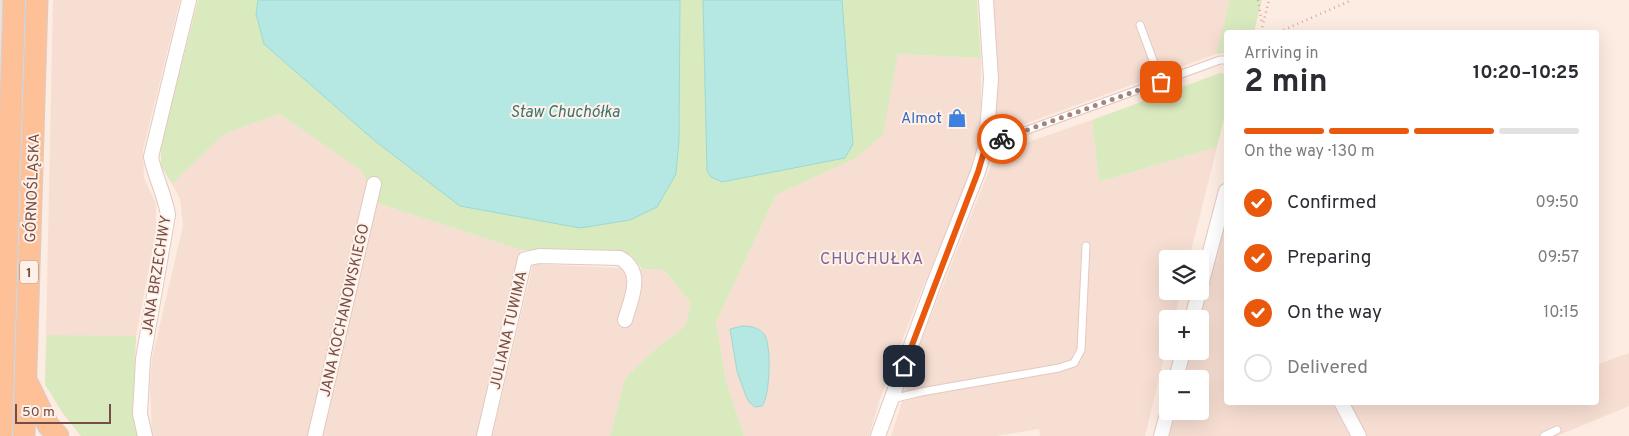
<!DOCTYPE html>
<meta charset="utf-8">
<style>
:root{--surface:#fff;--page:#f2f2f3;--text:#2b2b33;--muted:#7c7c81;--line:#e1e1e2;--accent:#ea580c}
body{margin:0;font-family:Overpass,sans-serif;background:var(--page);color:var(--text);height:100vh;display:flex;flex-direction:column;font-size:19px;white-space:nowrap}
*{box-sizing:border-box;margin:0}
p{font-size:16px;color:var(--muted)}
.icon{flex:none;width:28px;height:28px;fill:none;stroke:currentColor;stroke-width:2;stroke-linecap:round;stroke-linejoin:round}
.map{position:relative;flex:1;overflow:hidden}
.details{position:absolute;left:1224px;top:30px;width:375px;height:375px;display:flex;flex-direction:column;background:var(--surface);border-radius:5px;box-shadow:0 5px 20px #0002}
.details>*{flex:none}
.fabs{position:absolute;left:1159px;top:250px;display:grid;gap:10px}
.fabs a{display:grid;place-items:center;width:50px;height:50px;border-radius:5px;background:var(--surface);box-shadow:0 5px 20px #0002;font-size:25px}
.scale{position:absolute;left:15px;bottom:12px;width:96px;box-sizing:border-box;padding-left:5px;border:2px solid #744d47;border-top:0;font-size:14px;line-height:18px;white-space:nowrap;color:#744d47;-webkit-text-stroke:4px #fff1e8;paint-order:stroke}
.pin{position:absolute;display:grid;place-items:center;width:42px;height:42px;color:#fff;margin:-21px;border-radius:10px;box-shadow:0 2px 8px #0006}
.courier{position:absolute;display:grid;place-items:center;width:50px;height:50px;margin:-25px;border:4px solid #ea580c;border-radius:50%;background:#fff;color:#222;box-shadow:0 1px 6px #0007}
.summary em{font-style:normal;font-weight:700}
.summary div{display:flex;flex-direction:column-reverse}
.summary{display:flex;align-items:center;justify-content:space-between;height:85px;padding:0 20px}
h1{font-size:32px;font-weight:700;line-height:38px}
.bar{display:grid;grid-template-columns:repeat(4,1fr);gap:8px 5px;align-content:center;height:60px;padding:0 20px}
.bar i{height:6px;border-radius:4px;background:var(--line)}
.bar .active{background:var(--accent)}
.bar p{grid-column:span 4}
ol{padding:0 20px;list-style:none}
li{display:flex;align-items:center;gap:15px;height:55px}
li p{margin-inline-start:auto}
li .icon{padding:5px;border-radius:50%;background:var(--accent);color:#fff;stroke-width:4}
li:last-child{color:var(--muted)}
li i{width:28px;height:28px;border:2px solid var(--line);border-radius:50%}
.map>svg:first-child{display:block}
</style>
<div class="map">
<svg width="1629" height="436" viewBox="0 0 1629 436">
<rect width="100%" height="100%" fill="#fdece1"/>
<g fill="#f7ded2">
<polygon points="53,0 180,0 143,150 144,178 156,204 156,232 136,336 135,390 81,436 62,412 45,384"/>
<polygon points="991,0 1230,0 1216,54 992,136"/>
<polygon points="898,54 981,58 981,137 973,167 918,299 879,402 869,436 744,436 726,381 716,322 776,195 854,159 891,83"/>
<polygon points="279,114 362,171 369,184 308,436 152,436 150,387 152,358 183,226 180,199 172,184 224,134"/>
<polygon points="1092,120 1099,182 1217,147 1189,259 1168,259 1168,291 1181,291 1174,319 1168,319 1167,345 1145,436 1040,436 1039,429 996,436 891,436 924,333 996,153"/>
<polygon points="377,203 521,250 477,436 321,436"/>
<polygon points="1226,217 1226,402 1332,403 1350,436 1169,436 1176,411 1200,411 1200,379 1184,379 1191,351 1200,351 1200,319"/>
<polygon points="533,264 664,270 691,303 685,326 652,352 625,378 610,436 492,436"/>
<polygon points="1629,353 1629,406 1557,436 1364,436 1347,403 1596,402 1596,365"/>
</g>
<polygon fill="#ebe0dc" points="0,0 4,0 0,112"/>
<g fill="#daeabf">
<polygon points="198,0 258,0 256,14 264,44 375,141 412,168 676,174 679,140 680,0 977,0 981,58 898,54 883,135 854,159 776,195 716,322 726,381 744,436 610,436 625,378 652,352 685,326 691,303 664,270 642,269 631,255 611,251 521,250 377,203 362,171 279,114 224,134 172,184 161,166 161,146"/>
<polygon points="1230,0 1262,0 1254,32 1226,32 1226,53 1216,54"/>
<polygon points="1220,73 1226,74 1226,110 1217,147 1099,182 1092,120"/>
<polygon points="47,335 136,336 134,362 139,436 81,436 62,412 45,384"/>
</g>
<g fill="#b5e7e3" stroke="#9bd9d4">
<polygon points="258,0 680,0 679,140 676,174 657,207 630,220 580,228 460,206 375,141 264,44 256,14"/>
<polygon points="703,0 842,0 853,144 845,158 722,182 711,177 707,171"/>
<path d="M742,326C750,326 758,327 764,334C772,344 770,397 762,406L755,407L749,402L746,396L737,371L730,329Z"/>
</g>
<g fill="none" stroke-linecap="round" stroke-linejoin="round">
<g stroke="#e3c8c0" stroke-width="9">
<g id="service">
<polyline points="1140,25 1161,82"/>
<polyline points="986,145 1220,60 1226,60"/>
<polyline points="892,399 921,392 1059,368 1074,363 1081,350 1086,246"/>
<polyline points="1544,436 1557,430"/>
</g>
</g>
<g stroke="#e3c8c0" stroke-width="16">
<g id="minor">
<polyline points="1200,289 1226,191"/>
<polyline points="1192,319 1199,291"/>
<polyline points="1176,379 1183,351"/>
<polyline points="1341,402 1359,436"/>
<path d="M145,436L140,414L143,359L168,215C165,195 155,177 151,157L189,0"/>
<polyline points="315,436 374,184"/>
<path d="M484,436L525,259L539,256L620,258C645,272 631,299 625,320"/>
<polyline points="878,436 934,283 978,172 986,145 991,79 986,0"/>
<polyline points="1161,436 1168,410"/>
</g>
</g>
<g stroke="#d8cdcb" stroke-width="23">
<g id="primary">
<polyline points="28,384 48,425 58,436"/>
<polyline points="1,436 14,0"/>
<polyline points="24,436 37,0"/>
</g>
</g>
<g stroke="#d7a59b" stroke-width="2.5" stroke-dasharray="1 4" stroke-linecap="butt">
<polyline points="1258,0 1262,24"/>
<polyline points="1261,32 1269,0"/>
<polyline points="1279,32 1352,0"/>
</g>
<use href="#service" stroke="#fff" stroke-width="7"/>
<use href="#minor" stroke="#fff" stroke-width="14"/>
<use href="#primary" stroke="#fec097" stroke-width="21"/>
</g>
<g fill="none" stroke-linecap="round" stroke-linejoin="round">
<polyline stroke="#a4857d" stroke-width="5" stroke-dasharray="0 9" points="1002,139 1161,82"/>
<polyline stroke="#ea580c" stroke-width="6" points="904,366 978,172 986,145 1002,139"/>
</g>
<defs>
<g id="shop-bare" transform="scale(1.5)"><path d="M-5-2.5h2.3a2.7 3.5 0 0 1 5.4 0H5L5.5 6h-11ZM-1.5-2.5h3a1.5 2.3 0 0 0-3 0Z" fill="#3f7fe0" stroke="#fff1e8" stroke-width="2.5" paint-order="stroke"/></g>
</defs>
<g fill-rule="evenodd">
<use href="#shop-bare" x="957" y="118"/>
</g>
<g text-anchor="middle" stroke-width="4" stroke-linejoin="round" paint-order="stroke">
<rect fill="#fff1e8" stroke="#9e7e77" stroke-width="1" x="20" y="260.5" width="18" height="23" rx="4"/>
<g font-size="14" font-weight="bold" fill="#744d47">
<text x="29" y="277">1</text>
</g>
<g font-size="15" fill="#366cbe" stroke="#fff1e8" text-anchor="end">
<text x="942" y="123">Almot</text>
</g>
<g font-size="15" fill="#744d47" stroke="#fff1e8">
<text transform="translate(32 188) rotate(-88)" y="5">GÓRNOŚLĄSKA</text>
<text transform="translate(156 275) rotate(-81)" y="5">JANA BRZECHWY</text>
<text transform="translate(344 310) rotate(-77)" y="5">JANA KOCHANOWSKIEGO</text>
<text transform="translate(508 330) rotate(-77)" y="5">JULIANA TUWIMA</text>
</g>
<g font-size="16" font-style="italic" fill="#387470" stroke="#fff1e8">
<text x="565" y="117">Staw Chuchółka</text>
</g>
<g font-size="16" letter-spacing="1" fill="#7a6298" stroke="#fff1e8">
<text x="872" y="264">CHUCHUŁKA</text>
</g>
</g>
</svg>
<div class="fabs">
<a><svg class="icon" aria-label="layers" viewBox="0 0 24 24"><path d="M12 4l9 5-9 5-9-5zM3 14l9 5 9-5"/></svg></a>
<a>+</a>
<a>−</a>
</div>
<div class="scale">50 m</div>
<div class="pin" style="left:1161px;top:82px;background:#ea580c"><svg class="icon" aria-label="bag" viewBox="0 0 24 24"><path d="M5 8h14l-1 12H6zM9 8a3 3 0 0 1 6 0"/></svg></div>
<div class="pin" style="left:904px;top:366px;background:#1f2937"><svg class="icon" aria-label="home" viewBox="0 0 24 24"><path d="M3 11l9-7 9 7M6 9v11h12V9"/></svg></div>
<div class="courier" style="left:1002px;top:139px"><svg class="icon" aria-label="bike" viewBox="0 0 24 24"><circle cx="6" cy="16" r="4"/><circle cx="18" cy="16" r="4"/><path d="M6 16l4-8h5l3 8M10 8l3 8H6M13 5h3"/></svg></div>
<section class="details">
<div class="summary"><div><h1>2 min</h1><p>Arriving in</p></div><em>10:20–10:25</em></div>
<div class="bar"><i class="active"></i><i class="active"></i><i class="active"></i><i></i><p>On the way · 130 m</p></div>
<ol>
<li><svg class="icon" aria-label="check" viewBox="0 0 24 24"><path d="M5 12l5 5 9-10"/></svg>Confirmed<p>09:50</p></li>
<li><svg class="icon" aria-label="check" viewBox="0 0 24 24"><path d="M5 12l5 5 9-10"/></svg>Preparing<p>09:57</p></li>
<li><svg class="icon" aria-label="check" viewBox="0 0 24 24"><path d="M5 12l5 5 9-10"/></svg>On the way<p>10:15</p></li>
<li><i></i>Delivered</li>
</ol>
</section>
</div>
